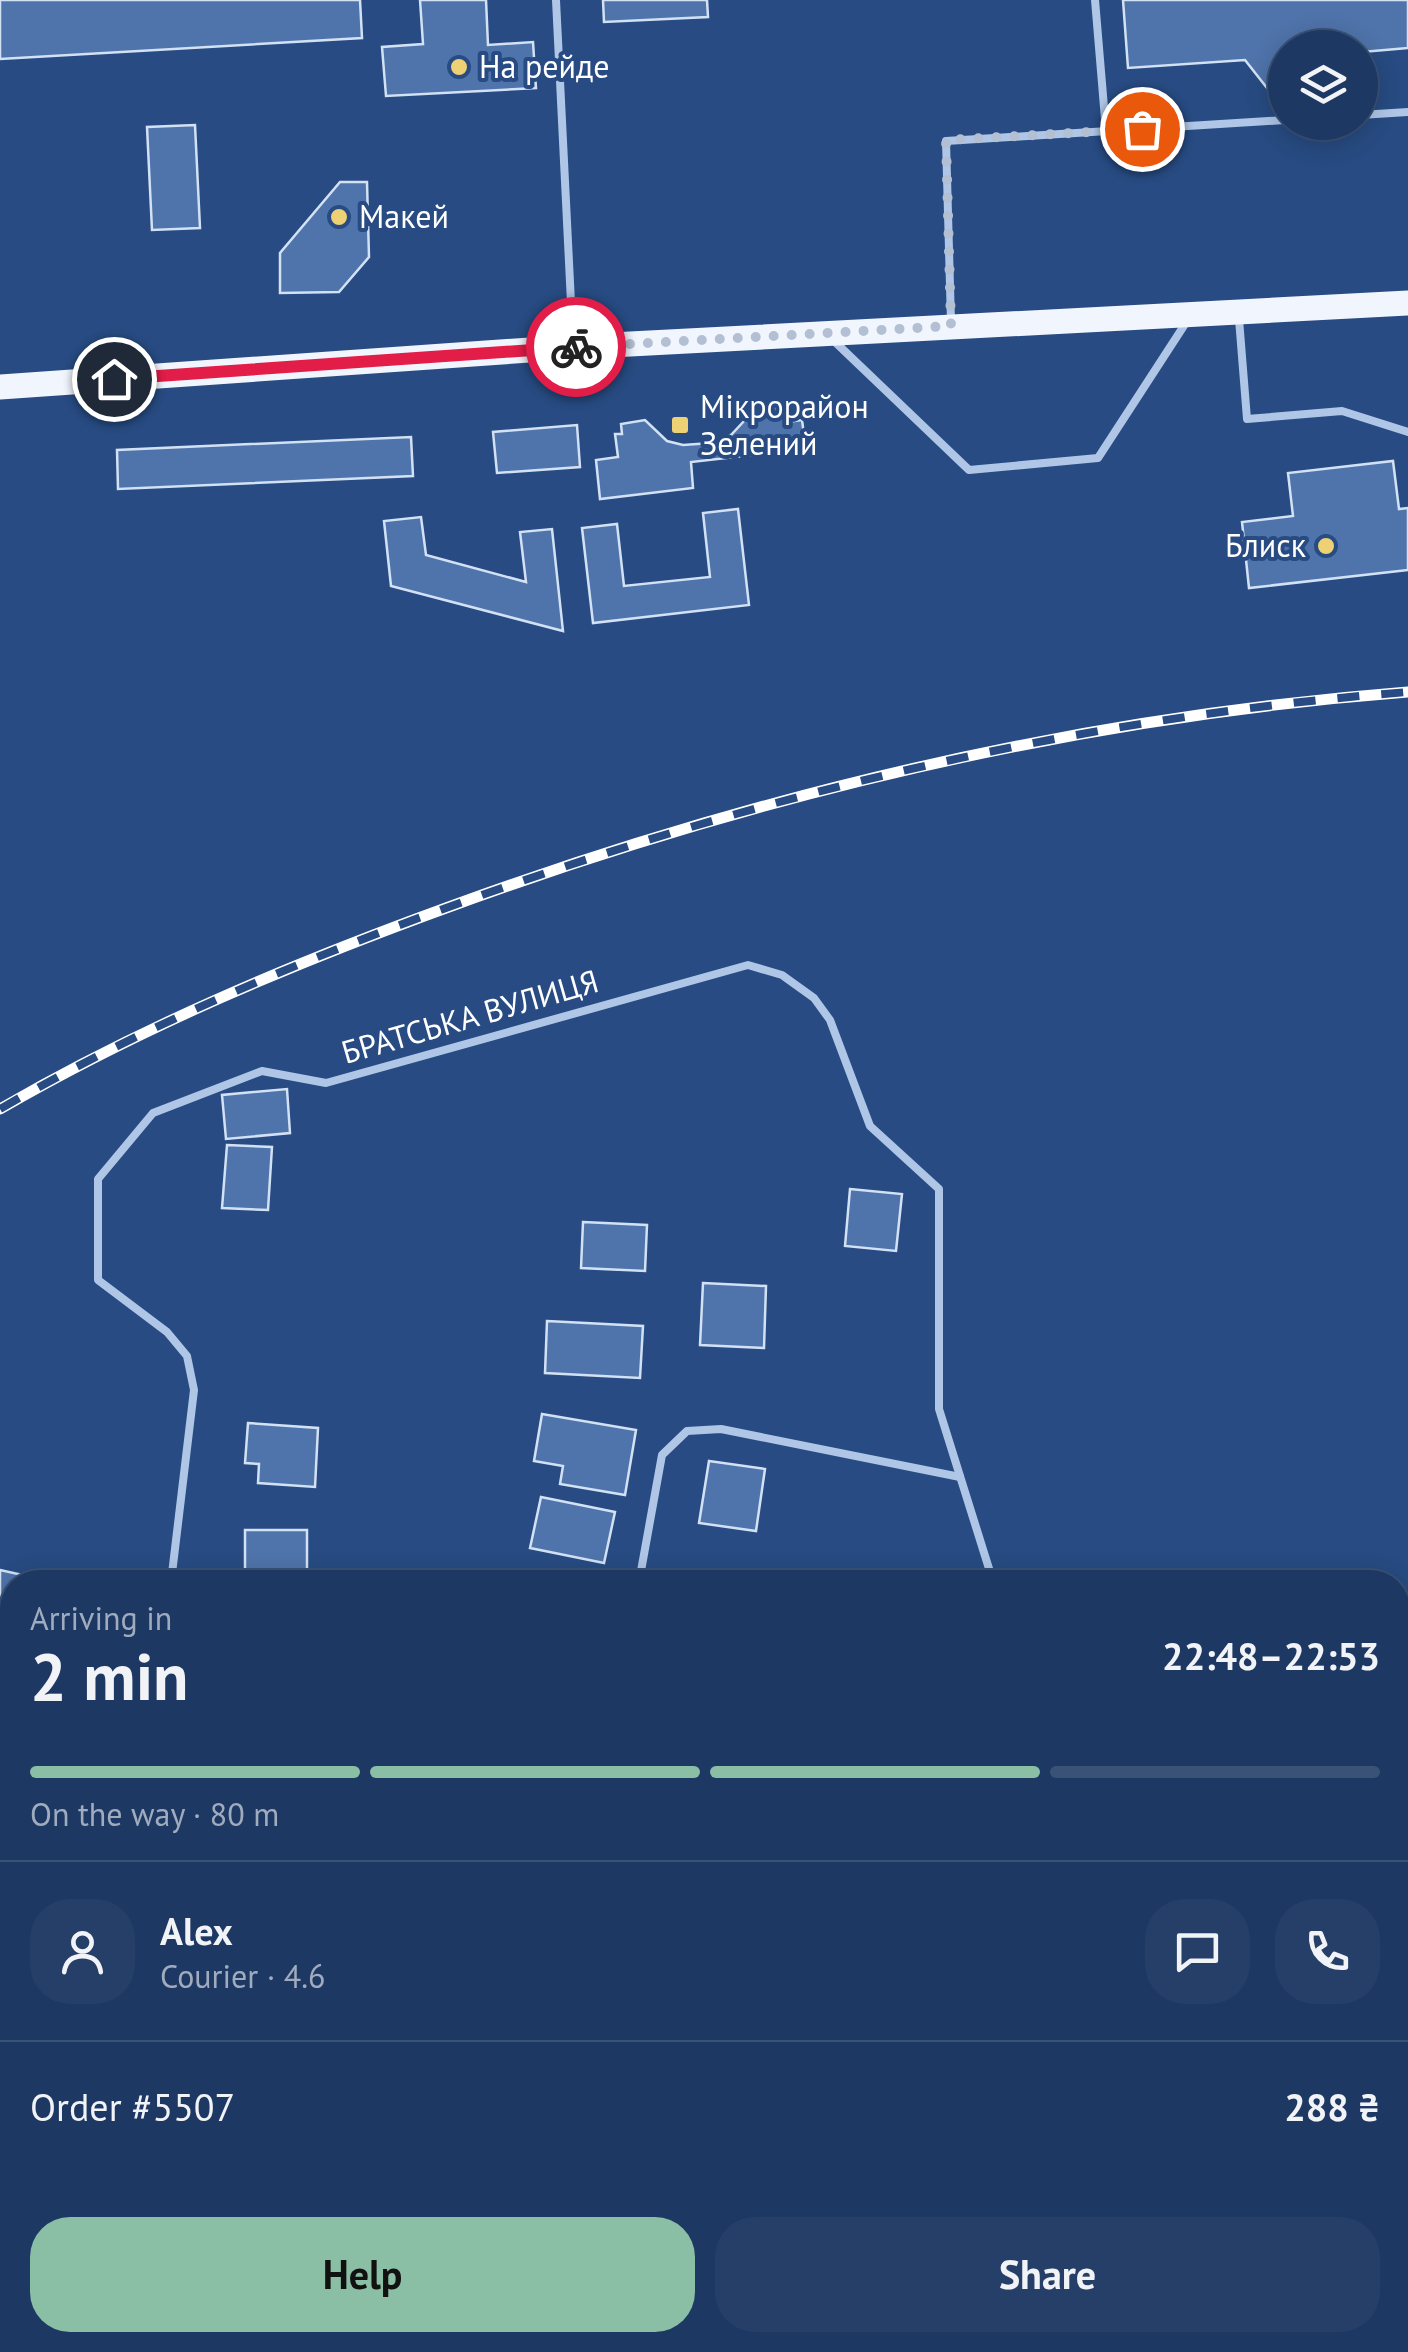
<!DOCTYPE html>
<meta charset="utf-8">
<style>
:root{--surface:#1d3862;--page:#253f68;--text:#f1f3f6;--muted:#a0acbe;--line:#3b5277;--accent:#8abfa5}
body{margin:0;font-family:"PT Sans",sans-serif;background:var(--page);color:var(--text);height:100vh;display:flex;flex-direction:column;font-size:38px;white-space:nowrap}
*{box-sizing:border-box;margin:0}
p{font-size:32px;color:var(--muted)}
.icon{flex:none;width:55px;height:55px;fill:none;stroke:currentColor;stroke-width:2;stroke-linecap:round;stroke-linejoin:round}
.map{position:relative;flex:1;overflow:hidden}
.drawer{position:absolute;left:0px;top:1570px;width:1410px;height:782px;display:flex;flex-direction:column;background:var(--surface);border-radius:40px 40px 0 0;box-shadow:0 5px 25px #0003,0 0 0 2px var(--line)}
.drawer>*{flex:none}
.controls{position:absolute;left:1268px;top:30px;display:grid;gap:20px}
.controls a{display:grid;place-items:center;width:110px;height:110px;border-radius:50%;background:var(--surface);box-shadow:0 5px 25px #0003,0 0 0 2px var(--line);font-size:50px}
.pin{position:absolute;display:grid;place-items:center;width:85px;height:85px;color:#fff;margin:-42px;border:5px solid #fff;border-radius:50%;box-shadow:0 2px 10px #0007}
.courier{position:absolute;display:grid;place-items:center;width:100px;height:100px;margin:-50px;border:8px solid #e11d48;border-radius:50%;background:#fff;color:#222;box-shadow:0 2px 12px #0007}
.overview em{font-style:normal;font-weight:600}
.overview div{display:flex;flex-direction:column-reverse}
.overview{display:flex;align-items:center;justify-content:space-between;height:170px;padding:0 30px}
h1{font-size:65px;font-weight:600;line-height:75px}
.bar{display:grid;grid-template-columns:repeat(4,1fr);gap:15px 10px;align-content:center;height:120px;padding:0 30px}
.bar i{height:12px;border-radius:8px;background:var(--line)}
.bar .active{background:var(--accent)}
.bar p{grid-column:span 4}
.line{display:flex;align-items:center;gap:25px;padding:0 30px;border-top:2px solid var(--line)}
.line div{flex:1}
.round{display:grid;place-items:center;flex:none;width:105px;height:105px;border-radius:40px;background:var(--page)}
.button{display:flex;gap:20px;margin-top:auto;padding:20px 30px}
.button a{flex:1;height:115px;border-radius:40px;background:var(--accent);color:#111;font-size:40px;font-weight:600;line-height:115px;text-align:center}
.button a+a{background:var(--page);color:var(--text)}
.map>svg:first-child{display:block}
</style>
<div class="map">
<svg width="1408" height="2352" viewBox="0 0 1408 2352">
<rect width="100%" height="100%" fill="#274b82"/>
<g fill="#4f74ab" stroke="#d3e1f5" stroke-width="2.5">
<polygon points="0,0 360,0 362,38 0,59"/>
<polygon points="420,0 486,0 488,45 533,42 536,88 386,96 382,47 423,44"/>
<polygon points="603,0 707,0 708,17 604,22"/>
<polygon points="1123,0 1408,0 1408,48 1362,52 1360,54 1360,48 1285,48 1285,87 1267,88 1245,60 1128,68"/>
<polygon points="195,125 200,228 152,230 147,127"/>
<polygon points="340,182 367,182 369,257 339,292 280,293 280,253"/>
<polygon points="774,406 788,422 802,420 806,449 691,462 693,488 600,499 596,460 618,457 615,434 622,434 621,424 645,420 667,441 683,445 711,443 731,435 746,419"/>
<polygon points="577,425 580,467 497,473 493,432"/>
<polygon points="411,437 413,476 118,489 117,450"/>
<polygon points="1393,461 1399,509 1408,508 1408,570 1249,588 1242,522 1293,516 1288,473"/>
<polygon points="738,509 749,605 593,623 582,528 617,524 624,586 710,577 703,513"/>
<polygon points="421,517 426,555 526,582 520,532 552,529 563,631 391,586 384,521"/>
<polygon points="287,1089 290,1133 226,1139 222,1095"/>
<polygon points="227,1145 272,1147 268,1210 222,1208"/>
<polygon points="850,1189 902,1194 896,1251 845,1246"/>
<polygon points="583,1222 647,1225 645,1271 581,1268"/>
<polygon points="703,1283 766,1286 764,1348 700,1345"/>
<polygon points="547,1321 643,1326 640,1378 545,1373"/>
<polygon points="542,1414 636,1430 625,1495 560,1484 563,1466 534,1461"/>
<polygon points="248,1423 318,1428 315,1487 258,1483 259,1464 245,1463"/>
<polygon points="709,1461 765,1469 756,1531 699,1523"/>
<polygon points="541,1497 615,1512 604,1563 530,1548"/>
<rect x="245" y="1530" width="62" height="42"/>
<polygon points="0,1570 49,1581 12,1582 12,1637 0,1634"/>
<polygon points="1398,1678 1406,1678 1403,1755 1398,1755"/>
<polygon points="12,1734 12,1780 1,1777"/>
<polygon points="0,1959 12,1961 12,1999 7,2018 0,2017"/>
<rect x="238" y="2340" width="72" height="12"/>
<rect x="328" y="2340" width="36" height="12"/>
<polygon points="388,2340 469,2340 468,2352 387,2352"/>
<rect x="632" y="2340" width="48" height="12"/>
<polygon points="749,2340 812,2340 813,2352 750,2352"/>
</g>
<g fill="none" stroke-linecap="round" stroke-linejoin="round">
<g stroke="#afc6e7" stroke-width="8">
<polyline points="556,0 573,343"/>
<polyline points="1095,0 1106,131"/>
<polyline points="1360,115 1408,112"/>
<polyline points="1239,319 1247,419 1342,411 1408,432"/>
<polyline points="951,322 946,141 1285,120"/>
<polyline points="833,340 969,470 1098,458 1187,321"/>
<polyline points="171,1582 194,1390 187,1356 167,1332 98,1280 98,1179 153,1113 262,1071 326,1083 748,965 782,975 814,998 830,1020 870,1126 939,1189 939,1409 991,1575 990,1582"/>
<polyline points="639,1582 662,1455 687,1431 721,1429 960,1477"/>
<polyline points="0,1942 12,1944"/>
<polyline points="0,2176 12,2163"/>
<polyline points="503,2352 505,2340"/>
<polyline points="901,2352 902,2340"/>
</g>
<polyline stroke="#f1f5fd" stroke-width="25" points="0,387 573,347 1408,303"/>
<g stroke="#fff" stroke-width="11">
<path id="rail" d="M0,1109C142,1027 292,964 446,908C755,795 1080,717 1408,692"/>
</g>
<use href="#rail" stroke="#274b82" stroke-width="8" stroke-dasharray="22" stroke-linecap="butt"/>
</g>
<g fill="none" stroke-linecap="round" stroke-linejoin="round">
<polyline stroke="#b3c0d3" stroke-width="10" stroke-dasharray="0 18" points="576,347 951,326 946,140 1142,129"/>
<polyline stroke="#e11d48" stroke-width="12" points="114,379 576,347"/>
</g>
<g fill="#efd175" stroke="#274b82" stroke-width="4">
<circle cx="459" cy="67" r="10"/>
<circle cx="339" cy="217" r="10"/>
<rect x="670" y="415" width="20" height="20" rx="5"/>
<circle cx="1326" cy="546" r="10"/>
</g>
<g text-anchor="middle" stroke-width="8" stroke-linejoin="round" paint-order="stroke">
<g font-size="32" fill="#fff" stroke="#274b82" text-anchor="start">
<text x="479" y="78">На рейде</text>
<text x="359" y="228">Макей</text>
<text x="700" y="418">Мікрорайон<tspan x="700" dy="37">Зелений</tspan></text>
<text x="1306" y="557" text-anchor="end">Блиск</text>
</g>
<g font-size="32" fill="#fff" stroke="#274b82">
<text transform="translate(470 1017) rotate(-16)" y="11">БРАТСЬКА ВУЛИЦЯ</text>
</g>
</g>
</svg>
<div class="controls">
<a><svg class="icon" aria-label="layers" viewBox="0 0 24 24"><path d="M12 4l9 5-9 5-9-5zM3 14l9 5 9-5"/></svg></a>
</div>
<div class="pin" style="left:1142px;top:129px;background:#ea580c"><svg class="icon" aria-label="bag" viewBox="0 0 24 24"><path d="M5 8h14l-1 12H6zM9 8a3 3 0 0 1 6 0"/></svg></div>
<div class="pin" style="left:114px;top:379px;background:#1f2937"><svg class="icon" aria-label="home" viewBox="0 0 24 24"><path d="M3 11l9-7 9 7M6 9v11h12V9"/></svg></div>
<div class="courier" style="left:576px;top:347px"><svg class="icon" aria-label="bike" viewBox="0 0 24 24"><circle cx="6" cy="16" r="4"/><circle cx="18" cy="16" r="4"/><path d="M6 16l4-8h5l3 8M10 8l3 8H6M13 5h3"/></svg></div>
<section class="drawer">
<div class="overview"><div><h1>2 min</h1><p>Arriving in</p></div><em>22:48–22:53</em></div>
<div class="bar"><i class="active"></i><i class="active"></i><i class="active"></i><i></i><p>On the way · 80 m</p></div>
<div class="line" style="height:180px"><a class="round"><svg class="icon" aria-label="person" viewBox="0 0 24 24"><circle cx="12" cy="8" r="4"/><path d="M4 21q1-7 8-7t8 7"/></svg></a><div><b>Alex</b><p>Courier · 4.6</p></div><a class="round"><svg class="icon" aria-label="chat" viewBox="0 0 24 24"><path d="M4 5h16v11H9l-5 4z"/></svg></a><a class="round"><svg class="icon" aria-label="phone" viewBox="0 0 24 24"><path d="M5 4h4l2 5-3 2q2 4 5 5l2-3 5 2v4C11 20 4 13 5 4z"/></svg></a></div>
<div class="line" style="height:130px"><div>Order #5507</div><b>288 ₴</b></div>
<div class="button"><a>Help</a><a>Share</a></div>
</section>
</div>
